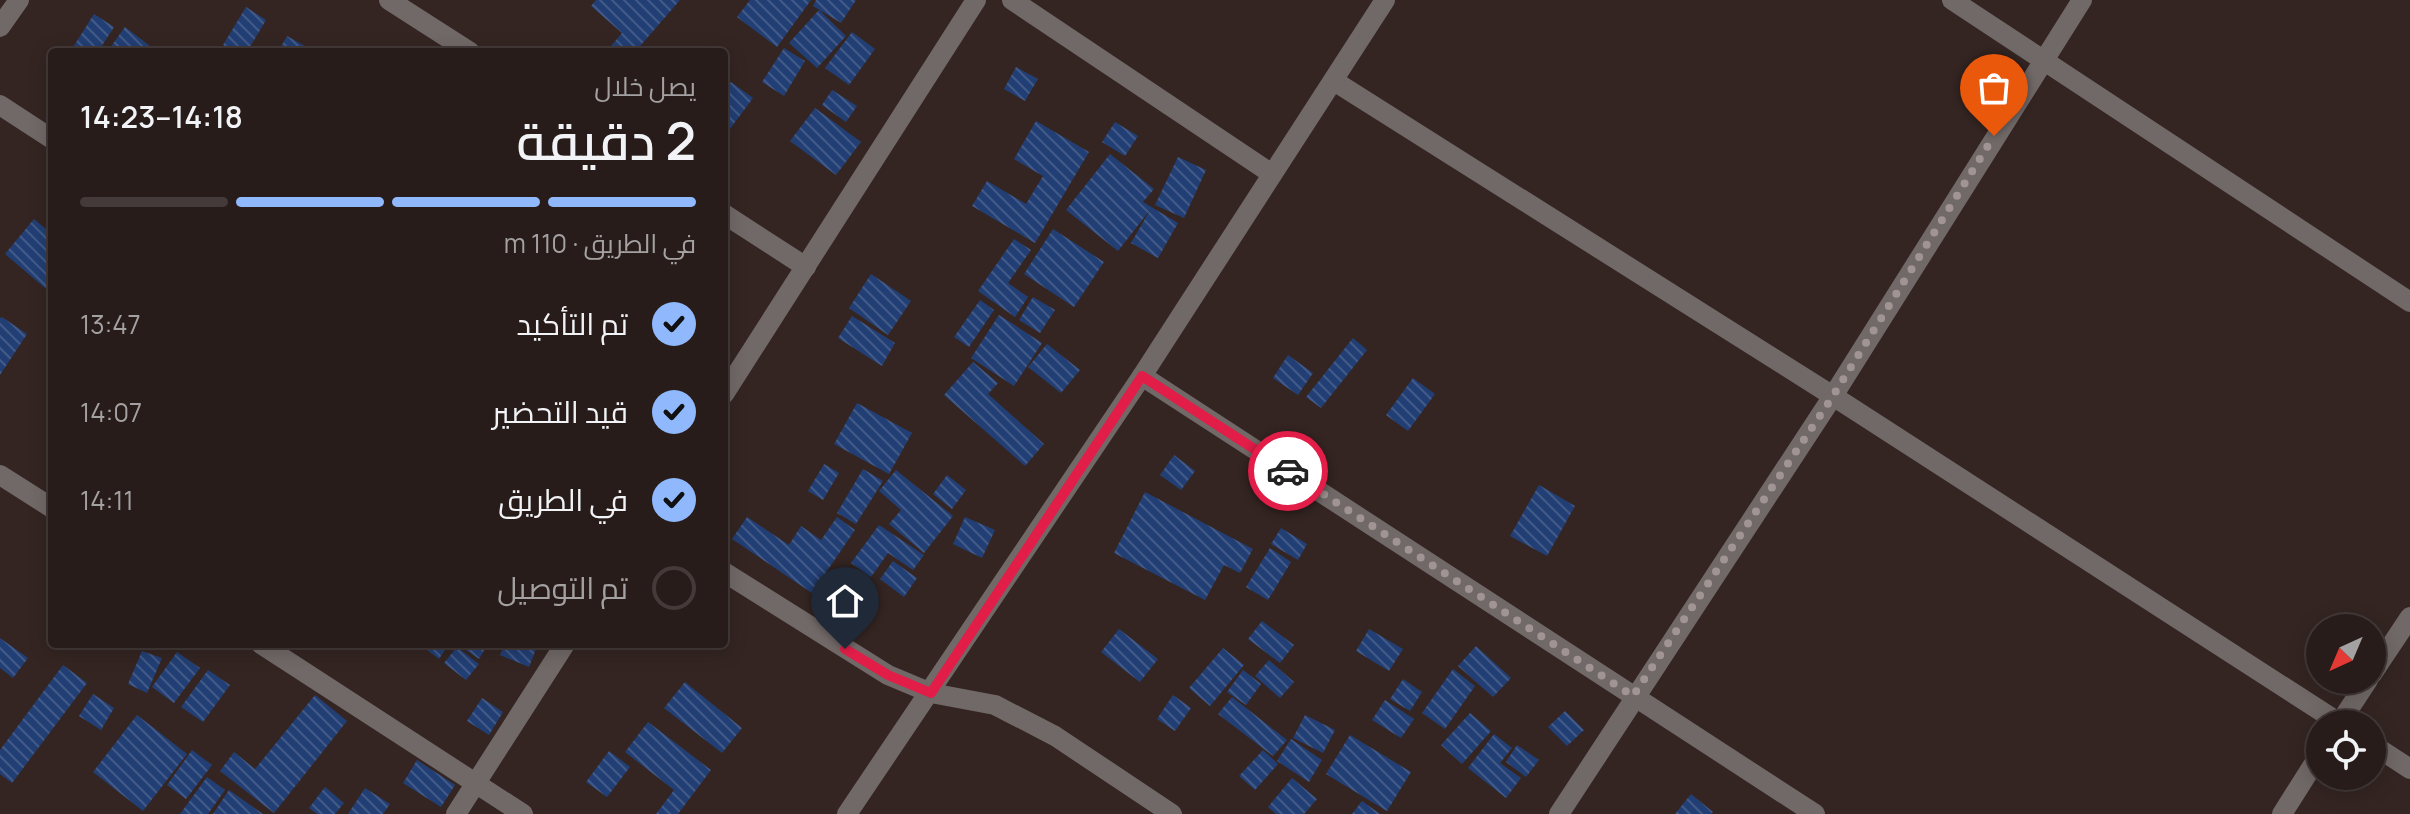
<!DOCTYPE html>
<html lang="ar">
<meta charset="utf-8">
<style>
:root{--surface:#271c1a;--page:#332927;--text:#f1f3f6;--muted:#a4a1a2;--line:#433a39;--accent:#90b8fd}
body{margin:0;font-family:Manrope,Cairo,sans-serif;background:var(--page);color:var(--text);direction:rtl;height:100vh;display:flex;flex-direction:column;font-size:30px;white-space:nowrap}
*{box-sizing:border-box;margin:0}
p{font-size:26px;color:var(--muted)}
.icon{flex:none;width:44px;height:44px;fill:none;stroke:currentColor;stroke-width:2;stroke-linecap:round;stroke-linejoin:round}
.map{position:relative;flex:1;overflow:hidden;direction:ltr}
.side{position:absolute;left:48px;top:48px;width:680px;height:600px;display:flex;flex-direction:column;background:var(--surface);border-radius:8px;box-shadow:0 4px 20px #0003,0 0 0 2px var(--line);direction:rtl}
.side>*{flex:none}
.needle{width:52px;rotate:224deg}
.buttons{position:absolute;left:2306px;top:614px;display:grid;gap:16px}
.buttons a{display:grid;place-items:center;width:80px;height:80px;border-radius:50%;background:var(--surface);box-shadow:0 4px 20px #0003,0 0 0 2px var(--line);font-size:40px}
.pin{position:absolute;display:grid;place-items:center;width:68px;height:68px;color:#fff;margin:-82px -34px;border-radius:50% 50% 50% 0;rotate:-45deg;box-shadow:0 0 8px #0007}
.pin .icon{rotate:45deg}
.courier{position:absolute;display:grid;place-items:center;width:80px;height:80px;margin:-40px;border:6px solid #e11d48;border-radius:50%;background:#fff;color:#222;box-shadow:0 2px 10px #0007}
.headline em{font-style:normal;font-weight:600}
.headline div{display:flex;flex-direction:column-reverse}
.headline{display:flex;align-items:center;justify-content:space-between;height:136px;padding:0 32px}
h1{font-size:52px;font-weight:600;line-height:60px}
.bar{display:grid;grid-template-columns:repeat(4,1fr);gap:12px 8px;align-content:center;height:96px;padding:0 32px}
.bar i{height:10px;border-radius:6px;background:var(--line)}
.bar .selected{background:var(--accent)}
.bar p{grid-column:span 4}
ol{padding:0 32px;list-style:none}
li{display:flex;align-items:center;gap:24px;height:88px}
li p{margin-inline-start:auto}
li .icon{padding:8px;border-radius:50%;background:var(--accent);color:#111;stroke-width:4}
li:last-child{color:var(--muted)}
li i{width:44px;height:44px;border:4px solid var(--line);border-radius:50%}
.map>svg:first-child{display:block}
</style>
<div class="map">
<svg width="2410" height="814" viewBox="0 0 2410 814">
<defs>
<pattern id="building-back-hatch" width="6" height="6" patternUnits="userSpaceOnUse" patternTransform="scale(2)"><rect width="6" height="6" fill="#223f75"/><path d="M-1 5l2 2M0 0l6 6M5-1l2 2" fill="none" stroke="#425a88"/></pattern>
</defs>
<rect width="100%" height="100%" fill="#342522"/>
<g fill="url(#building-back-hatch)">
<polygon points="596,0 680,0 635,52 606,52 622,33 591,6"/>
<polygon points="750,0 811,0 777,47 737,17"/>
<polygon points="816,0 856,0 841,23 813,6"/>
<polygon points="246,7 266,20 247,52 234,52 223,45"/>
<polygon points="819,10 846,36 817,68 789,43"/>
<polygon points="94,14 114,27 98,52 70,52"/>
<polygon points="125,27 158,52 107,52"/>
<polygon points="852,32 875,49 849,85 825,68"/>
<polygon points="287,36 316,52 278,52"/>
<polygon points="784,48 805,61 784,96 762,82"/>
<polygon points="1016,67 1038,79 1025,101 1004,89"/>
<polygon points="731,82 753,98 724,137 724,91"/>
<polygon points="832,90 857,106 846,122 822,105"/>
<polygon points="815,108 861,142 836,175 790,141"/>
<polygon points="1036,121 1089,152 1035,243 972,206 987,181 1026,204 1043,176 1014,159"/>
<polygon points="1115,122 1138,136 1125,156 1102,142"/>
<polygon points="1110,154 1154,189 1143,202 1178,223 1158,258 1131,243 1150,210 1118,251 1066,210"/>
<polygon points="1178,157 1206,170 1184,218 1155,205"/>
<polygon points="34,219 52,234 52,294 5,254"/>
<polygon points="1053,229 1104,262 1074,307 1024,274"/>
<polygon points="1014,239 1031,250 1008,283 1028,297 1015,317 978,291"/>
<polygon points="871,274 911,301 888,335 849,308"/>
<polygon points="1033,297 1055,310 1040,333 1019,320"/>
<polygon points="980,300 994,310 969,347 954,337"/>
<polygon points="999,315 1042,343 1014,386 971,358"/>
<polygon points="852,316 895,343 882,366 838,338"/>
<polygon points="2,317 27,334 0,375 0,318"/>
<polygon points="1353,338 1367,350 1321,408 1306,397"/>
<polygon points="1047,344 1080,370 1061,393 1028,367"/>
<polygon points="1288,355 1313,373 1298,395 1273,378"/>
<polygon points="973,362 998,383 988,394 1044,444 1025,466 944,395"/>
<polygon points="1413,378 1435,394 1408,431 1386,415"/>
<polygon points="857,403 912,433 889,474 834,444"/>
<polygon points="1174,455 1195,471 1181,490 1160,475"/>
<polygon points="824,464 839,473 823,500 808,491"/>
<polygon points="863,469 883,481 856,524 837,513"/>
<polygon points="896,470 953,516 924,553 889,524 901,510 879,491"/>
<polygon points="947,475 966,490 952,509 933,494"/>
<polygon points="1539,485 1575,506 1547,556 1510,536"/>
<polygon points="1145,492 1253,549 1240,573 1224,565 1205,600 1114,553"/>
<polygon points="747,517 789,545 801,526 821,540 837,517 855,530 812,593 732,539"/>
<polygon points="965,517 995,530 982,558 953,544"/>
<polygon points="879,525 924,555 913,570 888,553 871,577 851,563"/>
<polygon points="1281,528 1307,544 1298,560 1271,544"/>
<polygon points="1270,548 1291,562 1268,600 1246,587"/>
<polygon points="893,561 917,578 904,597 880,579"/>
<polygon points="1262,621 1294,645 1280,663 1248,639"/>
<polygon points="1119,629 1158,659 1140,682 1101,652"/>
<polygon points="1369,629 1403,649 1389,671 1356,651"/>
<polygon points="0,638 28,658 13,678 0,668"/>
<polygon points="419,644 449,644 439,659"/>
<polygon points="457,644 488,644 479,659"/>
<polygon points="505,644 538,644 529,667 500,655"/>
<polygon points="1476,646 1511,678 1493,697 1458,666"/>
<polygon points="457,647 479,664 466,680 444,663"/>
<polygon points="1223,648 1244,665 1210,706 1189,688"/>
<polygon points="142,651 162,658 147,693 128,684"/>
<polygon points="177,652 200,668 174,703 152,687"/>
<polygon points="1269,660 1294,682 1280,698 1255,676"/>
<polygon points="63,665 87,683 12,783 0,774 0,750"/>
<polygon points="1453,669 1475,686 1445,729 1422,713"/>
<polygon points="208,670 230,685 203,722 181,707"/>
<polygon points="1243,670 1261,684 1246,705 1227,692"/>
<polygon points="1403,679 1422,692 1410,711 1390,699"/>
<polygon points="685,682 742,728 722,753 664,708"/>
<polygon points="93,694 114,708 101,730 79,716"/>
<polygon points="315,695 347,721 274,813 220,771 234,752 255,769"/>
<polygon points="1173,695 1191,708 1175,731 1157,719"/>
<polygon points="1232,697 1287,740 1273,756 1218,714"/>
<polygon points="482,698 503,712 489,735 467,721"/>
<polygon points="1385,700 1414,719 1401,738 1372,720"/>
<polygon points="1565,711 1584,730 1567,746 1548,727"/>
<polygon points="1470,713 1491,731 1462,764 1441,745"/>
<polygon points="137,715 187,754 143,811 93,772"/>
<polygon points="1305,715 1335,730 1323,753 1293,738"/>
<polygon points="648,722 711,770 678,814 656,814 674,790 625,752"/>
<polygon points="1494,734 1512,748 1500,763 1521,778 1506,798 1468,768"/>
<polygon points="1350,735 1411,772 1387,811 1326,774"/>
<polygon points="1291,739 1322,760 1309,782 1277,761"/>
<polygon points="1517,745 1539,760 1526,777 1506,762"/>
<polygon points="192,750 212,765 186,799 167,785"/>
<polygon points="1263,750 1278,764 1255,790 1239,776"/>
<polygon points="609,751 630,767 607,797 586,782"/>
<polygon points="417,760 455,785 441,807 403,783"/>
<polygon points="207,777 225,790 208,814 180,814"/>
<polygon points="1292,778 1317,799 1304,814 1276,814 1268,807"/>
<polygon points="325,787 344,803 335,814 317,814 309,808"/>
<polygon points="365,788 390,804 383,814 348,814"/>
<polygon points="229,790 263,814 213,814"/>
<polygon points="1691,794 1713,812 1711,814 1675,814"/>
<polygon points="1362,801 1380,814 1352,814"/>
</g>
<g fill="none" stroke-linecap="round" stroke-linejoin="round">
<g stroke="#716967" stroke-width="20">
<polyline points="389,0 470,52"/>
<polyline points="1012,0 1272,174"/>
<polyline points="1952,0 2410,302"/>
<polyline points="0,27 19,0"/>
<polyline points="1334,81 1833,396 2341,724"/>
<polyline points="0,105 52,139"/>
<polyline points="724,214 806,267"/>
<polyline points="1142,376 1815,814"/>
<polyline points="724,394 976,0"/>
<polyline points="0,475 52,508"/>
<polyline points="724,572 888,675 931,693 995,705 1055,736 1172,814"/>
<polyline points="261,644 523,814"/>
<polyline points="2372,674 2410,617"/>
<polyline points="2339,724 2368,680"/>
<polyline points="2372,744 2410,769"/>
<polyline points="456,814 565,644"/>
<polyline points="847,814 1142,376 1385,0"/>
<polyline points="1559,814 1833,396 2082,0"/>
<polyline points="2282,814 2320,754"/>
</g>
</g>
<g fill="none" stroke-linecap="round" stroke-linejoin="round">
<polyline stroke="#a19593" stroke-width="8" stroke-dasharray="0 14.4" points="1288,471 1633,696 1833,396 1994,136"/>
<polyline stroke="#e11d48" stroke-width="10" points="845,649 888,675 931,693 1142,376 1288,471"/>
</g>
</svg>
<div class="buttons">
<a><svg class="needle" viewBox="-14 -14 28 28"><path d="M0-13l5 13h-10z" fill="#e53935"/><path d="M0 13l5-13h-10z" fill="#a4a1a2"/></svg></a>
<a><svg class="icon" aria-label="locate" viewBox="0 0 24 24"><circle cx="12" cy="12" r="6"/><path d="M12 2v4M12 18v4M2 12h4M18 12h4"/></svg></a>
</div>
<div class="pin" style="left:1994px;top:136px;background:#ea580c"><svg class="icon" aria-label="bag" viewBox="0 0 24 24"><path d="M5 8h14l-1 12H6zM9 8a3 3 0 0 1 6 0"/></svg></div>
<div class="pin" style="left:845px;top:649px;background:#1f2937"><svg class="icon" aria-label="home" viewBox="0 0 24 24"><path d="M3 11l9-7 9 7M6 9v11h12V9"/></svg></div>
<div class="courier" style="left:1288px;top:471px"><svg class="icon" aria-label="car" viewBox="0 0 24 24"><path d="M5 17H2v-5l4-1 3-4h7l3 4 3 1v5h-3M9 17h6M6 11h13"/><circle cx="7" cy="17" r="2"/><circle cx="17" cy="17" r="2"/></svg></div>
<section class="side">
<div class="headline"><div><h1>2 دقيقة</h1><p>يصل خلال</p></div><em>14:18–14:23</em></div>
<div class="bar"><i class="selected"></i><i class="selected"></i><i class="selected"></i><i></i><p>في الطريق · 110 m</p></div>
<ol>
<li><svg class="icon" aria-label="check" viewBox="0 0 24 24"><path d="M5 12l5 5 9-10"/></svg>تم التأكيد<p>13:47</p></li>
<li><svg class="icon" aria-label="check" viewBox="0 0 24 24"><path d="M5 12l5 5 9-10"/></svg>قيد التحضير<p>14:07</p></li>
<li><svg class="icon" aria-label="check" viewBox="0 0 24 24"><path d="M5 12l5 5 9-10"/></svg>في الطريق<p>14:11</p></li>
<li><i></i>تم التوصيل</li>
</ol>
</section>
</div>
